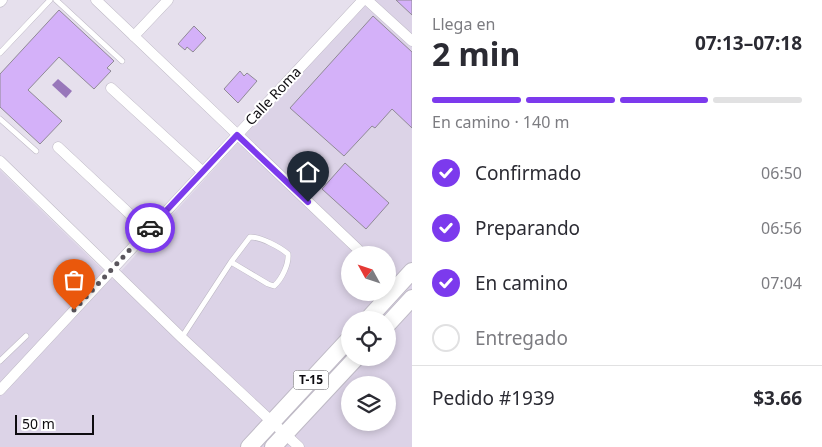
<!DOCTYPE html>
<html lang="es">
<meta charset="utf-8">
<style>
:root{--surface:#fff;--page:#f7f7f7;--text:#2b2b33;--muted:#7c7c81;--line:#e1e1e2;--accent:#7c3aed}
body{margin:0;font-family:"Noto Sans",sans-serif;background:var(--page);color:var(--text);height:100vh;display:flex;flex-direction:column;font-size:19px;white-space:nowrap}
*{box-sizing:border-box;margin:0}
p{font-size:16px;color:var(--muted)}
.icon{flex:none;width:28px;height:28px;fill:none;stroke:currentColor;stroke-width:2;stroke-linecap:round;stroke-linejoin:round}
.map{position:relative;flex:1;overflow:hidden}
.sheet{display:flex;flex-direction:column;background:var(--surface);width:410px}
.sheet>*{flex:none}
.needle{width:32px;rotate:310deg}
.buttons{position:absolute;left:341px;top:246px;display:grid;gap:10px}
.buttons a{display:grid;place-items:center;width:55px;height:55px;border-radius:50%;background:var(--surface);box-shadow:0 2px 8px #0003;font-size:25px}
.scale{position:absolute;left:15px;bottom:12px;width:79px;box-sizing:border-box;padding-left:5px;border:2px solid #0e0c10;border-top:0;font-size:14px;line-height:18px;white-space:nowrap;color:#0e0c10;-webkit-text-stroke:4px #fff;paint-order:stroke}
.pin{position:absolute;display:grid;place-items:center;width:42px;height:42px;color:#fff;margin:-51px -21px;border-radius:50% 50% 50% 0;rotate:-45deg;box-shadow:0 0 5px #0007}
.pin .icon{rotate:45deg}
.courier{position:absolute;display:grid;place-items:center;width:50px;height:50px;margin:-25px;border:4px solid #7c3aed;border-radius:50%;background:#fff;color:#222;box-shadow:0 1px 6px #0007}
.overview em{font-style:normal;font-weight:700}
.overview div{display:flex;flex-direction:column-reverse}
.overview{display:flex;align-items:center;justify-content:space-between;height:85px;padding:0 20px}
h1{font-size:32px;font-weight:700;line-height:38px}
.bar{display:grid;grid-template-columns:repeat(4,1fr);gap:8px 5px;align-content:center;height:60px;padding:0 20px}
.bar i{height:6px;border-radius:4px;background:var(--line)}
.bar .active{background:var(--accent)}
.bar p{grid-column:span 4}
.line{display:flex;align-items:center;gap:12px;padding:0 20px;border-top:1px solid var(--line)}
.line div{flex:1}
ol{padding:0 20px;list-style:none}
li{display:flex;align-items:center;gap:15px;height:55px}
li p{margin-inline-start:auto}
li .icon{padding:5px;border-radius:50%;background:var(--accent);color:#fff;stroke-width:4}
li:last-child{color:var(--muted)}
li i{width:28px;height:28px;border:2px solid var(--line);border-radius:50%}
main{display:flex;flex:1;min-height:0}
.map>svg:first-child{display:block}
</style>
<main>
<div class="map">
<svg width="412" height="447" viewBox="0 0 412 447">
<rect width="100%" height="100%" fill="#e6e0ed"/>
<path fill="#dcd3e7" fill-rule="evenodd" d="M368,0H412V447H0V170L113,280ZM350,255H388V292H350ZM350,320H388V358H350ZM350,385H388V422H350Z"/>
<polygon fill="#9877ba" points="58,79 72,91 66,98 52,85"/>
<g fill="#d4b1f9" stroke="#908a96">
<polygon points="396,0 412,0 412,15"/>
<polygon points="59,10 114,61 107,68 111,71 94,89 59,57 28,90 62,121 40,144 0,107 0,74"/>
<polygon points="373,16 412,52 412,128 392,109 375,128 372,126 344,156 290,108"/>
<polygon points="194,26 206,38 193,52 187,47 185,50 178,44"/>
<polygon points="240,71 244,76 247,73 257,81 238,103 224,89"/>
<polygon points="345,163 389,203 366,229 322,189"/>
</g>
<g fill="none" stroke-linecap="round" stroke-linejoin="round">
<g stroke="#beb9c5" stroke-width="6">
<g id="lane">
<polyline points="56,0 122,61"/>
<polyline points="0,53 50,0"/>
<polyline points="0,119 36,151"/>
<path d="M182,337L231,262L250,237C261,237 280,247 288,254C289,264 282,279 274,286L268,284L231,262"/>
<polyline points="0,361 26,336"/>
</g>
</g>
<g stroke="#beb9c5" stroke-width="11">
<g id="street">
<polyline points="96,0 364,255"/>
<polyline points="367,0 412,41"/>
<polyline points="0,2 2,0"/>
<polyline points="134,36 168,0"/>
<polyline points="111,88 203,172"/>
<polyline points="58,147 148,231"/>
<polyline points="0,161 182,338 299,447"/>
<polyline points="388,277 398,287"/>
<polyline points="0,390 363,0"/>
</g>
</g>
<g stroke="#beb9c5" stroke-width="18">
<g id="primary">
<polyline points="367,320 412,271"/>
<polyline points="388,324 412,298"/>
<polyline points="249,447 350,338"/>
<polyline points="273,447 356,358"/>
</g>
</g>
<use href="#lane" stroke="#fff" stroke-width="5"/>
<use href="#street" stroke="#fff" stroke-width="10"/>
<use href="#primary" stroke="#fff" stroke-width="16"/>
</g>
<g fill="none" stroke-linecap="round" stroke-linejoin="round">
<polyline stroke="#5a565d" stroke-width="5" stroke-dasharray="0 9" points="74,310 150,228"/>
<polyline stroke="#7c3aed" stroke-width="6" points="150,228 237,135 308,202"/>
</g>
<g text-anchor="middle" stroke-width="4" stroke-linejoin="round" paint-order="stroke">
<rect fill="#fff" stroke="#565558" stroke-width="1" x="293.5" y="370.5" width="35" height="19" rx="4"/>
<g font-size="12" font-weight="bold" fill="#0e0c10">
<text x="311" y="384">T-15</text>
</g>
<g font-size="14" fill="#0e0c10" stroke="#fff">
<text transform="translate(273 96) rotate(-47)" y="5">Calle Roma</text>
</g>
</g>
</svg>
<div class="buttons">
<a><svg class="needle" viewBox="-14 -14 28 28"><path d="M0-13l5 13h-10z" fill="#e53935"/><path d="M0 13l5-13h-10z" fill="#7c7c81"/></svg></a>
<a><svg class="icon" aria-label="locate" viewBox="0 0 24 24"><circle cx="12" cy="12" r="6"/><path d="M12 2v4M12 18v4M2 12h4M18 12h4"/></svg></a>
<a><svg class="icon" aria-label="layers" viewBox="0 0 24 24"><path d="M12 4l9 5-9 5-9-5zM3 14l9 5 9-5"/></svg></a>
</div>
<div class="scale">50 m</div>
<div class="pin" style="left:74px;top:310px;background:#ea580c"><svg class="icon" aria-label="bag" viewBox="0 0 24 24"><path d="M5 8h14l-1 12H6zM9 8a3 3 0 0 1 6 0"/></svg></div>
<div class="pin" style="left:308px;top:202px;background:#1f2937"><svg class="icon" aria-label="home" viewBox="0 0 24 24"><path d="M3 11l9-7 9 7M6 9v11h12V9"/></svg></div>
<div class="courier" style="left:150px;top:228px"><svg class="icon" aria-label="car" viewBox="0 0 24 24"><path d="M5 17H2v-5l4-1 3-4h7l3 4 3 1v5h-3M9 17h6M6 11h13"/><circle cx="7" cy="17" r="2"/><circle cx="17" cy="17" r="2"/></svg></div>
</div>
<section class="sheet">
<div class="overview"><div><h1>2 min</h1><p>Llega en</p></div><em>07:13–07:18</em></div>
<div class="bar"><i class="active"></i><i class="active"></i><i class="active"></i><i></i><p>En camino · 140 m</p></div>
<ol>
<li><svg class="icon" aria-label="check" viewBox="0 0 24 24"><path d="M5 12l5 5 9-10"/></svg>Confirmado<p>06:50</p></li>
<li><svg class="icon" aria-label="check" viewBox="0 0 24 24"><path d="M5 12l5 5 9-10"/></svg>Preparando<p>06:56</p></li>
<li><svg class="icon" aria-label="check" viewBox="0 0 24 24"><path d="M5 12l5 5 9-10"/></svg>En camino<p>07:04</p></li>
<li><i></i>Entregado</li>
</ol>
<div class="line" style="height:65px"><div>Pedido #1939</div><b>$3.66</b></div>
</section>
</main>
